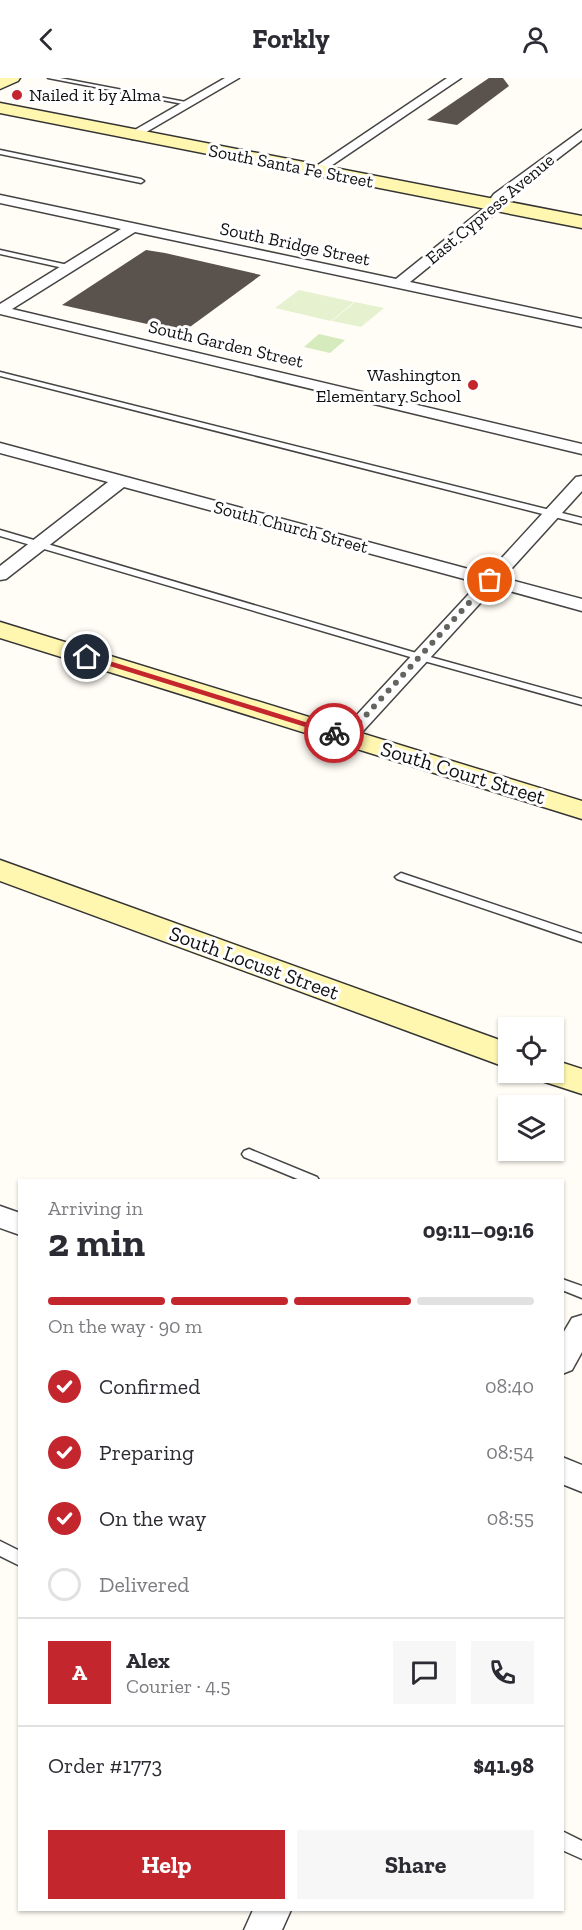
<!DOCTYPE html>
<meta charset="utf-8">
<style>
:root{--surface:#fff;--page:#f7f7f7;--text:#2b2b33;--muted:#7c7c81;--line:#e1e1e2;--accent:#c4262e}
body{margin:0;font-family:"Zilla Slab",serif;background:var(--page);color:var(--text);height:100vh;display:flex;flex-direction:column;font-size:22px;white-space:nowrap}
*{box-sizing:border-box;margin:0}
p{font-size:20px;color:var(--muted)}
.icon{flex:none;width:33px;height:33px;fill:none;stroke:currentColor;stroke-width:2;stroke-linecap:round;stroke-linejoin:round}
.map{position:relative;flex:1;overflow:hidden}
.sheet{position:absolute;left:18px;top:1101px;width:546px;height:732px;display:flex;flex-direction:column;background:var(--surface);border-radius:0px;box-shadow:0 2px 4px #0004}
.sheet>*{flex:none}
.buttons{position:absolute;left:498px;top:939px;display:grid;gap:12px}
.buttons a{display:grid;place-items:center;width:66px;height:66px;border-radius:0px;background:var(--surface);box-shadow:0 2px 4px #0004;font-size:30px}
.pin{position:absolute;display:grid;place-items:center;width:51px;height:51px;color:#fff;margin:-26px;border:3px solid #fff;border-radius:50%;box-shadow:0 2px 6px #0007}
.courier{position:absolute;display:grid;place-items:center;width:60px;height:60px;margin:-30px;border:4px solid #c4262e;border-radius:50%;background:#fff;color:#222;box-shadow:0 2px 8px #0007}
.headline em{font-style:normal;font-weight:700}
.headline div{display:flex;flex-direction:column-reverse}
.headline{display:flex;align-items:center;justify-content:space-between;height:102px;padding:0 30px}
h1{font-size:39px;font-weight:700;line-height:45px}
.bar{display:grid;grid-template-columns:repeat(4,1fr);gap:9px 6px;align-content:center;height:72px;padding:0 30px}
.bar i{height:8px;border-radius:4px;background:var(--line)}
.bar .on{background:var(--accent)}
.bar p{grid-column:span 4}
.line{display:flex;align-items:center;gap:15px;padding:0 30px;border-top:2px solid var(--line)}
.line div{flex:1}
.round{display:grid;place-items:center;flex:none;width:63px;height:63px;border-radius:0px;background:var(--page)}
ol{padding:0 30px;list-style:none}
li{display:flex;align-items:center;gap:18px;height:66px}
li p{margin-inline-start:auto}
li .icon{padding:6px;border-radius:50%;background:var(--accent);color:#fff;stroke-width:4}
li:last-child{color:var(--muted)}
li i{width:33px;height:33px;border:3px solid var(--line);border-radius:50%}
.button{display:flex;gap:12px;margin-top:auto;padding:12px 30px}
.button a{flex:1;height:69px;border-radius:0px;background:var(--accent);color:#fff;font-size:24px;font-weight:700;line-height:69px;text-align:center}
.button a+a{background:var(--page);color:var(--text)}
header{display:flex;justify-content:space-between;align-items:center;height:78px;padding:0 30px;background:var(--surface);font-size:27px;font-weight:700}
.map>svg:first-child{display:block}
</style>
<header><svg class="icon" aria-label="back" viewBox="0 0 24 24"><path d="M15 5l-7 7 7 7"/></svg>Forkly<svg class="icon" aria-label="person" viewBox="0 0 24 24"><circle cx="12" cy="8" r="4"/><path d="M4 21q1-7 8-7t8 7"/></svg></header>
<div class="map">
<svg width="582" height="1852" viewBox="0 0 582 1852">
<rect width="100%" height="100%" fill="#fffdf5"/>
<polygon fill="#d5ebbd" points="319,256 345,262 330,275 304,269"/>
<g fill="#e6f2cf">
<polygon points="299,212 354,224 331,243 275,230"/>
<polygon points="355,224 384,230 361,249 332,243"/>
</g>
<g fill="#5a524d">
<polygon points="489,0 503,0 509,8 457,47 427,42"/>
<polygon points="146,172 165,175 261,197 183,254 62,227"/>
</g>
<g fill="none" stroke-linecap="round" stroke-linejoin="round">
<g stroke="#444" stroke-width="3">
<g id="lane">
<polygon points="48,0 60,0 191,25 188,27"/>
<polygon points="0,72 141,101 144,103 141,105 0,76"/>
<polygon points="0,172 68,187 71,189 68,191 0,176"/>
<polygon points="0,294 582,440 582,446 0,298"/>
<polygon points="0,452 423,577 582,621 582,627 417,581 0,458"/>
<polygon points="401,795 582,856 582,864 397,801 395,799"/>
<polygon points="249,1071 317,1099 319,1102 300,1102 244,1079 242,1076 244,1073"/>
<polygon points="562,1201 582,1208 582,1220 562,1212"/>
<polygon points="0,1463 20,1473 20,1488 0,1478"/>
<polygon points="562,1753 582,1763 582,1781 562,1772"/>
</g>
</g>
<g stroke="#444" stroke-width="3">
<g id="street">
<polygon points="225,0 239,0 136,60 132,61 126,57"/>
<polygon points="447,0 461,0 319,96 315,97 309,93"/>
<polygon points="582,52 582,62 504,122 493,137 410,204 582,241 582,249 135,154 12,231 582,366 582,376 0,236 0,226 121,151 0,125 0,117 396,201 483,131 494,116"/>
<polygon points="0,365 487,496 576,399 582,398 582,413 503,500 582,521 582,533 495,509 354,663 340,663 337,659 340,655 479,505 124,409 6,501 0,502 0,488 108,404 0,375"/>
<polygon points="0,1128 20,1135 20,1157 0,1150"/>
<polygon points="582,1237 582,1274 572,1292 562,1296 562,1257 572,1240"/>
<polygon points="562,1379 582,1387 582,1414 562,1406"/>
<polygon points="253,1832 291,1832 282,1852 244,1852"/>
</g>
</g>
<g stroke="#333" stroke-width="3">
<g id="secondary">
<polygon points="0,0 20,0 18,3 0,11"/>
<polygon points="0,25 582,138 582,150 0,35"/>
<polygon points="0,544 582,723 582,741 0,560"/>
<polygon points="0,782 508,965 508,990 0,803"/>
<polygon points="554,982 582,991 582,1016 542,1003 537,994 554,994"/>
</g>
</g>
<use href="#lane" fill="#fff" fill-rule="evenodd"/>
<use href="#street" fill="#fff" fill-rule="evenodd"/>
<use href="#secondary" fill="#fff6b0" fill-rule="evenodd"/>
</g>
<polygon fill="#c4262e" points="87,576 337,654 338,655 331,657 84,580 84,577"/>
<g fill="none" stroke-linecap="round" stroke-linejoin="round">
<polyline stroke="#646461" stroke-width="6" stroke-dasharray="0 10.8" points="334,655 346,659 490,502"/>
</g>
<g fill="#c4262e" stroke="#fff" stroke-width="2">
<circle cx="17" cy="17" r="6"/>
<circle cx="473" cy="307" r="6"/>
</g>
<g text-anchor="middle" stroke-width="6" stroke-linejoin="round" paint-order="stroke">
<g font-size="18" fill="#111" stroke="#fff" text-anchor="start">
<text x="29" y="23">Nailed it by Alma</text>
<text x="461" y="303" text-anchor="end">Washington<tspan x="461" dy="21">Elementary School</tspan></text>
</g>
<g font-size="18" fill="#111" stroke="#fff">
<text transform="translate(291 88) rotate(11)" y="6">South Santa Fe Street</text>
<text transform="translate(490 131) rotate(-40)" y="6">East Cypress Avenue</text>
<text transform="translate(295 166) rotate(12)" y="6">South Bridge Street</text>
<text transform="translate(226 266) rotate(13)" y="6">South Garden Street</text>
<text transform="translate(291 449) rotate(15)" y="6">South Church Street</text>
</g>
<g font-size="21" fill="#111" stroke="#fff">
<text transform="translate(463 695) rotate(17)" y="7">South Court Street</text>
<text transform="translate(254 885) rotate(20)" y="7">South Locust Street</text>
</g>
</g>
</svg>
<div class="buttons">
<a><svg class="icon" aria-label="locate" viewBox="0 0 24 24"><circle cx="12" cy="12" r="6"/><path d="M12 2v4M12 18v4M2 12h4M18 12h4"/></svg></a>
<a><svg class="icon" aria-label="layers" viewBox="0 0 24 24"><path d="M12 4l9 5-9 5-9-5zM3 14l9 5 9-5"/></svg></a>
</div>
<div class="pin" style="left:490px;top:502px;background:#ea580c"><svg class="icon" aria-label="bag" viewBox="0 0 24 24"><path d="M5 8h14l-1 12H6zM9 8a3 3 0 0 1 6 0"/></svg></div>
<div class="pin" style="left:87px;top:579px;background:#1f2937"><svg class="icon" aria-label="home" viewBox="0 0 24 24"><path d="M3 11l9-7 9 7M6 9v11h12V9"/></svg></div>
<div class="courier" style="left:334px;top:655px"><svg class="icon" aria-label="bike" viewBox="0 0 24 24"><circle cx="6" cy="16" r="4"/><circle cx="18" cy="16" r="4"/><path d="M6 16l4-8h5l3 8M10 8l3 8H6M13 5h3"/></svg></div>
<section class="sheet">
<div class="headline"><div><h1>2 min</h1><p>Arriving in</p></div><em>09:11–09:16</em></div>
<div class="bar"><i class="on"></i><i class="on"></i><i class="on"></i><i></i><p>On the way · 90 m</p></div>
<ol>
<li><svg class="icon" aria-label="check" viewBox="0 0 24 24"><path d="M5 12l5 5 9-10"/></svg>Confirmed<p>08:40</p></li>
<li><svg class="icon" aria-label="check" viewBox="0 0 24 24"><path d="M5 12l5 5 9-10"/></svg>Preparing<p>08:54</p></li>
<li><svg class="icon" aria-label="check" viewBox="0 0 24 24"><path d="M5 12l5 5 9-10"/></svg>On the way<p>08:55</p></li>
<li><i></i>Delivered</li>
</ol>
<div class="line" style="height:108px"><b class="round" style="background:var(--accent);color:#fff">A</b><div><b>Alex</b><p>Courier · 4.5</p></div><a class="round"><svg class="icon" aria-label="chat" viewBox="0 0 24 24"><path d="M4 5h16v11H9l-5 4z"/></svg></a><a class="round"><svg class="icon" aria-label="phone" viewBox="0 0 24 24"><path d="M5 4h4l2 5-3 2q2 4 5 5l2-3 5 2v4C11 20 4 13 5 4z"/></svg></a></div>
<div class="line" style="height:78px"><div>Order #1773</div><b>$41.98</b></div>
<div class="button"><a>Help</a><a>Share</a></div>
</section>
</div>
